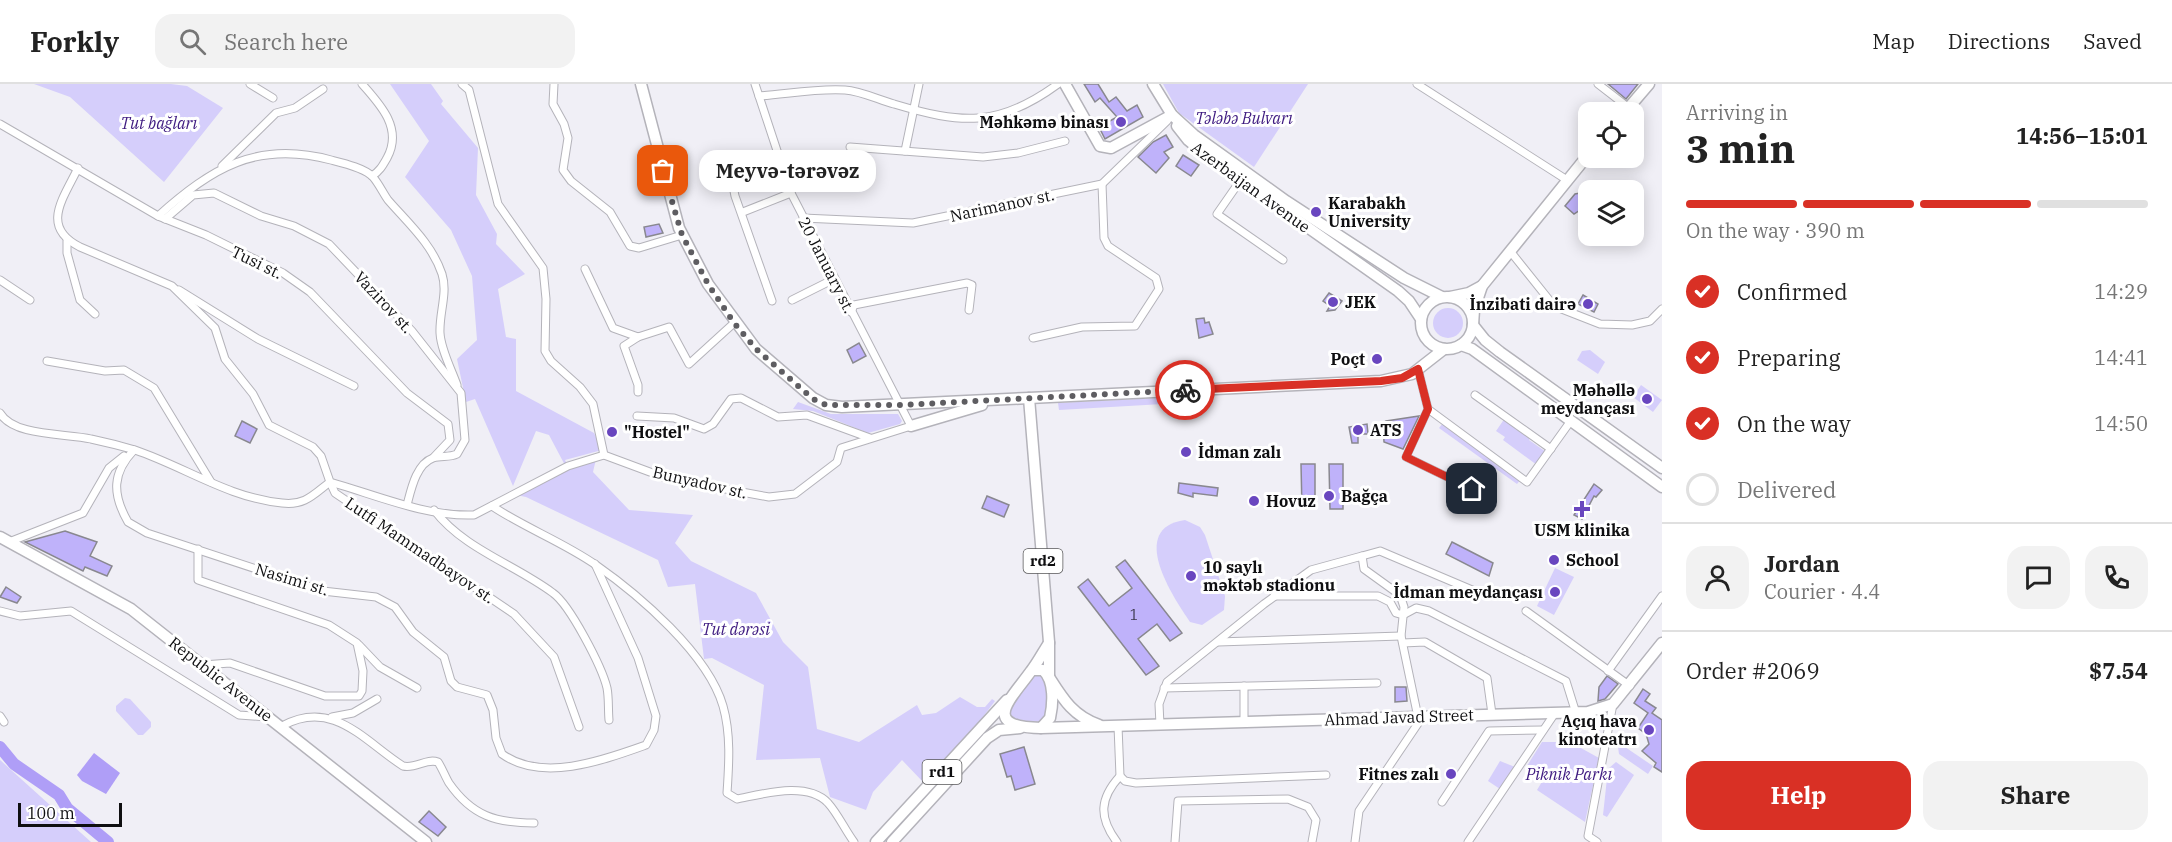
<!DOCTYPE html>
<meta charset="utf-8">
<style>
:root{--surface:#fff;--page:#f2f2f2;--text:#222;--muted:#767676;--line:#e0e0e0;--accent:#d93025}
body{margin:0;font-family:"IBM Plex Serif",serif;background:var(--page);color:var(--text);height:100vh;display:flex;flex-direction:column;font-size:22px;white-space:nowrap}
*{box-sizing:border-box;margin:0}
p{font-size:20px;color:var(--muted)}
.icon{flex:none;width:33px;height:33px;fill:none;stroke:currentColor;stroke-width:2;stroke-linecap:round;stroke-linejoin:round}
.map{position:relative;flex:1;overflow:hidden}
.details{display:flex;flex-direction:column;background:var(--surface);width:510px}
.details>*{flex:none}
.controls{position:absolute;left:1578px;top:18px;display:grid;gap:12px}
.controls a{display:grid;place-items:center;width:66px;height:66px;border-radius:12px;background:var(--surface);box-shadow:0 3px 15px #0003;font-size:30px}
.scale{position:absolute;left:18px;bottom:15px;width:104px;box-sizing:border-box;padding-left:6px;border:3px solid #0f0f11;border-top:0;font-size:16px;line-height:21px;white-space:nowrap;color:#0f0f11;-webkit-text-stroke:4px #fff;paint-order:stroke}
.pin{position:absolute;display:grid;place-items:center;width:51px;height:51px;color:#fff;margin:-26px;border-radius:12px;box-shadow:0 3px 9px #0006}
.courier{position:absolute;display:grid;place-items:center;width:60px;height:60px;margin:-30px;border:4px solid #d93025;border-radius:50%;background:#fff;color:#222;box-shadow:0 2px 8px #0007}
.bubble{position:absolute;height:42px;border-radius:18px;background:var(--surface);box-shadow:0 3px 15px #0003;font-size:20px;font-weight:800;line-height:42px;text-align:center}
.head em{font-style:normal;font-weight:800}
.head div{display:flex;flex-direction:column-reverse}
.head{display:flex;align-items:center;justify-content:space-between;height:102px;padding:0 24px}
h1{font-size:39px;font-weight:800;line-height:45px}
.bar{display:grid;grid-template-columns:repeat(4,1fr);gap:9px 6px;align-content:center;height:72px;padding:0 24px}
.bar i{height:8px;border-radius:4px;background:var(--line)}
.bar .on{background:var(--accent)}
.bar p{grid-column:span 4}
.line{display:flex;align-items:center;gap:15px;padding:0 24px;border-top:2px solid var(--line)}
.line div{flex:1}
.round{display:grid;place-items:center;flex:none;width:63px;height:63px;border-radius:18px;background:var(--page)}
ol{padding:0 24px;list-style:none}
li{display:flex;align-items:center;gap:18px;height:66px}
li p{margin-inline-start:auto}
li .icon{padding:6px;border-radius:50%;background:var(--accent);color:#fff;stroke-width:4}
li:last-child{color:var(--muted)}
li i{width:33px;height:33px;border:3px solid var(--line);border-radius:50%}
.action{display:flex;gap:12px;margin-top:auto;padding:12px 24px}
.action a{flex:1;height:69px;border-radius:18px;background:var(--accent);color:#fff;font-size:24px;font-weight:800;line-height:69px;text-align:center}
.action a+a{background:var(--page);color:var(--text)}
header{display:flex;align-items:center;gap:36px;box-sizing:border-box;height:84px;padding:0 30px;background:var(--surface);border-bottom:2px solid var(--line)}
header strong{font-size:28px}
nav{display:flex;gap:33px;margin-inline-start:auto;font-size:21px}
.search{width:420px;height:54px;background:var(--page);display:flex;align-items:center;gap:15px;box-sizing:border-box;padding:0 21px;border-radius:18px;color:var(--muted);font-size:22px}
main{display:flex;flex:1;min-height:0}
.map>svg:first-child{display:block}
</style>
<header>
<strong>Forkly</strong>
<div class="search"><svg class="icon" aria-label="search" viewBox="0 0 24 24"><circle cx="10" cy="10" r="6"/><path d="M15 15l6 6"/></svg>Search here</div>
<nav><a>Map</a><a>Directions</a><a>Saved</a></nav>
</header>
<main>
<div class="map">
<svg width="1662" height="758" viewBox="0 0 1662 758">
<rect width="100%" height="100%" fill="#f0eff6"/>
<g fill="#d5cefb">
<polygon points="34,0 171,0 187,2 223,24 164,98 70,13"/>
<polygon points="390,0 431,0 443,17 441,20 478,64 476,111 497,150 496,160 525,190 498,205 506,253 516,255 516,307 594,349 602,366 565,376 569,384 596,375 593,388 629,426 693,431 675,459 691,477 756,509 783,558 808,583 817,645 859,658 917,621 922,631 936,629 960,613 977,623 985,623 992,615 995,617 970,650 923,698 902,676 873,708 866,726 830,713 820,674 756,676 764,601 712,574 704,575 695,500 668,503 658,476 526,413 516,411 567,385 549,351 536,347 513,402 475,315 466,318 457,275 477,256 472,192 451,146 405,93 429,57"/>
<polygon points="1163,0 1308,0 1254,83 1179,29"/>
<circle cx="1448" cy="239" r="15"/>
<polygon points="1590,266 1605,278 1598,290 1577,276 1582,267"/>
<polygon points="1641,301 1662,316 1653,328 1633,313"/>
<polygon points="1180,313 1180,319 1059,326 1058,319"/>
<polygon points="798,318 831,330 898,330 902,337 900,340 868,349 813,327 793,325"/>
<polygon points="1505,334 1531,352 1529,356 1546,368 1537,381 1503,356 1505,353 1496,347"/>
<polygon points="1443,339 1521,395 1517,400 1439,344"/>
<path d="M1185,436L1200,443L1205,451L1225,512L1224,526L1202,541L1190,538C1173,513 1127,444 1185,436Z"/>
<polygon points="1555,484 1574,493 1554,531 1537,522"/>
<polygon points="1037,588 1046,594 1048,629 1038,640 1013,636 1008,626 1034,589"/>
<polygon points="125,614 130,615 151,638 151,643 143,651 138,651 116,627 116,622"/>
<polygon points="1542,658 1570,658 1599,674 1585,738 1537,706 1543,696 1525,685"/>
<polygon points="1618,663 1625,663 1653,682 1648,690 1619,670"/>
<polygon points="0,676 91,758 0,758"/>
<polygon points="1500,677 1515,683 1500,705 1488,697"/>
<polygon points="1616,678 1634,691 1607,733 1603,731 1608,685"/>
</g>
<polygon fill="#af9ef7" points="94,669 120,689 106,710 82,697 77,691"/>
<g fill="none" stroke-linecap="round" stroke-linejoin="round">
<polyline stroke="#af9ef7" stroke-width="12" points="0,663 14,680 59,711 67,724 108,758"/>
</g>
<g fill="#bfb2fa" stroke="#89888f" stroke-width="1.5">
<polygon points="1084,0 1098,0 1109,18 1116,13 1127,27 1137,21 1143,33 1105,55 1099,43 1117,33 1100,14 1095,18"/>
<polygon points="1608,0 1638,0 1626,15"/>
<polygon points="1166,51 1173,63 1164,68 1169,74 1156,89 1138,73 1153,58"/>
<polygon points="1183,71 1199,81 1191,92 1176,82"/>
<polygon points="1580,109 1587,114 1582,120 1586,122 1574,130 1565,122 1575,110"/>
<polygon points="659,140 663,149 646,153 644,143"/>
<polygon points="1329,209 1342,217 1335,226 1327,227 1330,222 1323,217"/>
<polygon points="1583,211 1598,220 1594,228 1578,220"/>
<polygon points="1204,234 1205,239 1209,238 1213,250 1199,254 1196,235"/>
<polygon points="859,259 866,272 853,279 847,266"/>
<polygon points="1419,332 1403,365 1384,358 1383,339 1386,337"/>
<polygon points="242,337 257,345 250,359 235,352"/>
<polygon points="1367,340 1368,350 1358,350 1358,359 1352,359 1349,343"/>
<polygon points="1301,380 1315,380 1315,425 1302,425"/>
<polygon points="1329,380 1343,380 1343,425 1330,425"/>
<polygon points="1179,399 1218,404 1217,412 1193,409 1193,413 1178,409"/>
<polygon points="1594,400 1602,406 1596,413 1594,412 1582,435 1574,431"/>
<polygon points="987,412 1009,421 1004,433 982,424"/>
<polygon points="65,447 97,458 90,472 112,482 107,492 85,483 83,487 25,458"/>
<polygon points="1452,458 1493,479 1489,492 1446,470"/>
<polygon points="1125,476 1182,549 1170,557 1157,540 1138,555 1159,582 1146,591 1078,503 1088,495 1109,522 1132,504 1116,483"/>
<polygon points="6,503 21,513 17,519 0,513"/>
<polygon points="1607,592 1618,600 1605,615 1598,617 1599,603"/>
<polygon points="1395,603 1406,603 1407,617 1395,618"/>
<polygon points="1643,605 1650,610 1645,617 1656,624 1652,629 1662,636 1662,688 1654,683 1656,679 1642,667 1649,660 1646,650 1638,644 1648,629 1634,619"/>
<polygon points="1024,663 1035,700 1015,706 1011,692 1007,693 1000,670"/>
<polygon points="429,727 446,743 438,752 419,738"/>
</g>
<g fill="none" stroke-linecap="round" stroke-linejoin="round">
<g stroke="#b4b3ba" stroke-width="9">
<g id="street">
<polyline points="250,0 273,14"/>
<path d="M362,0C381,21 403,45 387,74C383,81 380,87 372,92"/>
<polyline points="462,0 469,6 498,120 543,184 546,215 545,267 551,277 580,303 593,320 604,371 666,394 769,413 795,410 837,378 841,364 911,342 791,109 755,0"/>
<polyline points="554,0 553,20 564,40 568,54 563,86 571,97 610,128 630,162 639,164 682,151"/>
<polyline points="1417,0 1567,96"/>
<polyline points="1598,0 1629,24"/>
<path d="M759,12C787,10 818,4 845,6C861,7 879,16 894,20C961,40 998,44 1058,0"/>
<polyline points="0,40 158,132 206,151 283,189 310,208 407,309 448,340 450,356 434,373"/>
<polyline points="850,63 983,73 1018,69 1065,57"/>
<polyline points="905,67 919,0"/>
<polyline points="728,77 735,112 772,217"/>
<polyline points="222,82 276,29 295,24 323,5"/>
<path d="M78,84C63,115 40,143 80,163L172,202L215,244L225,275L253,310L269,341L313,363L321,372L330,398C376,411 426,433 474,431L568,382L604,371"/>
<polyline points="1240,97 1217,130 1283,176"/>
<polyline points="743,128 791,109"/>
<path d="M158,132C212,84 257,56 331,76C343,79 365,84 373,93C379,100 383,109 388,116C408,139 432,160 442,190C448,209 439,229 440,249C441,266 451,284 457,301"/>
<polyline points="803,134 913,139 1102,100 1167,37"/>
<path d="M165,135L193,111L214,109L261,132L294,142L329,160L412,247L461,309L465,356L457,370C449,374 441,371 433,374C416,380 411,406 407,421"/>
<polyline points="67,157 67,169 80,216 95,230"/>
<polyline points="1510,167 1554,222 1600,240 1632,241 1650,237 1662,225"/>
<polyline points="585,185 613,244 638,253 669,243 689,280 734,239"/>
<polyline points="0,196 30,216"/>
<polyline points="179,206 258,255 354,302"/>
<polyline points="792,216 834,195"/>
<polyline points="851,228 854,221 967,199 972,201 969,226"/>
<polyline points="1033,254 1082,243 1135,242 1159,205 1156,194 1108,162 1104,154 1102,100"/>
<polyline points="47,277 105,287 124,286 154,304 211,398"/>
<polyline points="1418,285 1428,325 1406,373 1472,405"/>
<polyline points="638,308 638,301 624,262 638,253"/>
<polyline points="1475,311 1551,365"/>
<polyline points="1428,325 1527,398 1570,338"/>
<path d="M0,329C14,353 67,349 91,355C105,358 121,362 135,366C185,383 229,414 282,419C305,422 314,410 330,398L335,409L514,530L554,573L579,643"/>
<polyline points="637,332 674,334 704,345 713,340 731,315 741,314 778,333 807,331 870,354"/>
<path d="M134,366C112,389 112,410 128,438L147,449L323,507L376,513L395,523L413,548L444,573L451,597L457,603L487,611L493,626L496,654L502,670C542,699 604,676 646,661L654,646L656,632L638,574L595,480"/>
<path d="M492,422C525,444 563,458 596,481C639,511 708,570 723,622C731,650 729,680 727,709L737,715C763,710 807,697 828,719C838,730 845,746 854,758"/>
<path d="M434,426C464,465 514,480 553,509C570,521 602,583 607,604C609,614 608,625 609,636"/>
<polyline points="9,458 83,429 109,384 124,372"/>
<polyline points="198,465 198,496 329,541 357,559 363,587 362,607 359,612 325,612 230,579 203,581"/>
<polyline points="1362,472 1380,467 1472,506"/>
<polyline points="1274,512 1378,512 1390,518 1396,529 1403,531 1416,524 1429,527 1566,597 1575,626"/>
<polyline points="0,527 20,532 71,527 239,631 266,633"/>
<polyline points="1526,527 1630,602"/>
<polyline points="1218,558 1401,552"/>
<polyline points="1403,559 1425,558 1487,594 1492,630"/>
<polyline points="359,561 380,583 417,604"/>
<polyline points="1608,587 1662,512"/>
<polyline points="1164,604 1377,599"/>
<polyline points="0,632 4,638"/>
<polyline points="332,633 353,629 377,615"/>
<polyline points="1244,638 1244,602"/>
<polyline points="1160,641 1159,620 1167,598 1264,520 1311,486 1362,472 1364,485 1400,511 1404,523 1401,552 1419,638 1359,727 1355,758"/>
<path d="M282,642C333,614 364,657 403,682C416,685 426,674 438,678C442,684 445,692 449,699C472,732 496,739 534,739"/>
<polyline points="1120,692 1125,697 1136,699 1326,691"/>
<polyline points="1442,718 1489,647 1543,646"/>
<path d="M1117,758C1098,733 1100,714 1120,692L1118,642"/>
<polyline points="1175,758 1178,717 1288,715 1308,723 1316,736 1312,758"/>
<polyline points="1468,758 1555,629"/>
<polyline points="1597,758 1588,752 1613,620"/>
</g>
</g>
<g stroke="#b4b3ba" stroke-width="13">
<g id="secondary">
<polyline points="641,0 679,144 708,200 756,265 813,314 826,321 842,323 1029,314"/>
<polyline points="1065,0 1100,62 1111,64 1172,31"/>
<polyline points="1625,28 1649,0"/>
<polyline points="1450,213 1469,209 1482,202"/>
<polyline points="1473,241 1474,226 1482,202 1588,71"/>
<polyline points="911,342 982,321"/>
<path d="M1049,593C1063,615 1073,632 1099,641"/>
<polyline points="1041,644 1588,628 1613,620 1662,559"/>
</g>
</g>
<g stroke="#b4b3ba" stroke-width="13">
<g id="primary">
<polyline points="1153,0 1172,31 1194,51 1286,117 1404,194 1442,213"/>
<polyline points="1177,42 1188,56 1211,75 1398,207 1409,217 1421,235"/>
<circle cx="1447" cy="239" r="26"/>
<polyline points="1473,241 1485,256 1500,268 1662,384"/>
<polyline points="1461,261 1472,265 1662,403"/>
<polyline points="0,453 131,525 426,758"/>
<path d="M1032,586H1043C1055,597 1053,620 1050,634L1041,644C978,643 1012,614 1031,587C1038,578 1043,568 1049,559"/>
<polyline points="1049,592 1049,558 1029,314 1381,297 1412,290 1444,265"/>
<polyline points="876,758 1007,616"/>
<polyline points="892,758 987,654 999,646 1020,644"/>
</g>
</g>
<use href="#street" stroke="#fff" stroke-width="7"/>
<use href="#secondary" stroke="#fff" stroke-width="10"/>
<use href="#primary" stroke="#fff" stroke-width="10"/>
</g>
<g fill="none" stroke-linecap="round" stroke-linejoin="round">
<polyline stroke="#5e5d61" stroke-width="6" stroke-dasharray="0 10.8" points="663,87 682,151 708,200 734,239 756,265 813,315 826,321 902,321 1185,306"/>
<polyline stroke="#d93025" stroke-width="8" points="1185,306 1381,297 1402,294 1418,285 1428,325 1406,373 1472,405"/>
</g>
<g fill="#6946bf" stroke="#fff" stroke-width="2">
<circle cx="1121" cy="38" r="6"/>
<circle cx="1316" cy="128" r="6"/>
<circle cx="1333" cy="218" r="6"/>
<circle cx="1588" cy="220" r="6"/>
<circle cx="1377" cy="275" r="6"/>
<circle cx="1647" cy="315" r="6"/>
<circle cx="1358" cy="346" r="6"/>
<circle cx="612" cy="348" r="6"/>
<circle cx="1186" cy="368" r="6"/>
<circle cx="1329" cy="412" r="6"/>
<circle cx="1254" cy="417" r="6"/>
<path d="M1579 416h6v6h6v6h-6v6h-6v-6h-6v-6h6z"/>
<circle cx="1554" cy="476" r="6"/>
<circle cx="1191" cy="492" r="6"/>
<circle cx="1555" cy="508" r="6"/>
<circle cx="1649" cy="646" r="6"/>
<circle cx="1451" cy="690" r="6"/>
</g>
<g text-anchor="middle" stroke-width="6" stroke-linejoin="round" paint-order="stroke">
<g font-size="14" fill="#3b384b">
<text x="1134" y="536">1</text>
</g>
<g fill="#fff" stroke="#575758" stroke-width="1.5">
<rect x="1023.5" y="465" width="39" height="24" rx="4.5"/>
<rect x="922.5" y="676" width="39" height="24" rx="4.5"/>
</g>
<g font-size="15" font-weight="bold" fill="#0f0f11">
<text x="1043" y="482">rd2</text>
<text x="942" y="693">rd1</text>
</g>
<g font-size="16" font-style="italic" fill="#3e1a80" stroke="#fff">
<text x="1244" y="40">Tələbə Bulvarı</text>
<text x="159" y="45">Tut bağları</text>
<text x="736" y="551">Tut dərəsi</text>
<text x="1569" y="696">Piknik Parkı</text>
</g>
<g font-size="16" font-weight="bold" fill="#0f0f11" stroke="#fff" text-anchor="start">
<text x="1109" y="44" text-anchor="end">Məhkəmə binası</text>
<text x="1328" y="125">Karabakh<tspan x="1328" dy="18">University</tspan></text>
<text x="1345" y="224">JEK</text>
<text x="1576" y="226" text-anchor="end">İnzibati dairə</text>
<text x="1365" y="281" text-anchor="end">Poçt</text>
<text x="1635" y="312" text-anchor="end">Məhəllə<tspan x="1635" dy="18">meydançası</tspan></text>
<text x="1370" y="352">ATS</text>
<text x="624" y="354">"Hostel"</text>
<text x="1198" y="374">İdman zalı</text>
<text x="1341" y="418">Bağça</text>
<text x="1266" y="423">Hovuz</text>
<text x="1582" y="452" text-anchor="middle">USM klinika</text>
<text x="1566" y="482">School</text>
<text x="1203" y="489">10 saylı<tspan x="1203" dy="18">məktəb stadionu</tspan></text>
<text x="1543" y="514" text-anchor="end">İdman meydançası</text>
<text x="1637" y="643" text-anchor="end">Açıq hava<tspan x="1637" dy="18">kinoteatrı</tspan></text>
<text x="1439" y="696" text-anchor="end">Fitnes zalı</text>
</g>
<g font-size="16" fill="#0f0f11" stroke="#fff">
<text transform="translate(1251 103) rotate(36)" y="6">Azerbaijan Avenue</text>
<text transform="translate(1002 121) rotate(-12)" y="6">Narimanov st.</text>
<text transform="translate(257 178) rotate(26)" y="6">Tusi st.</text>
<text transform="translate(827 181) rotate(63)" y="6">20 January st.</text>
<text transform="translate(384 218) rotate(47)" y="6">Vazirov st.</text>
<text transform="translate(700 398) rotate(13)" y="6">Bunyadov st.</text>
<text transform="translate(420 466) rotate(34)" y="6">Lutfi Mammadbayov st.</text>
<text transform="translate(292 495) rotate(17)" y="6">Nasimi st.</text>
<text transform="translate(221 595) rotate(38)" y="6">Republic Avenue</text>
<text transform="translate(1399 633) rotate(-2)" y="6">Ahmad Javad Street</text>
</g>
</g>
</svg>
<div class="controls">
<a><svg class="icon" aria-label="locate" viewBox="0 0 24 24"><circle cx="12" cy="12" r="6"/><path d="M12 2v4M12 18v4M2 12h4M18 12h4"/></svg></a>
<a><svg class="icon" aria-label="layers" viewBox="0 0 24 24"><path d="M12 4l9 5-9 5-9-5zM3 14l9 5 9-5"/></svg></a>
</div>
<div class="scale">100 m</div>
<div class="pin" style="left:663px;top:87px;background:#ea580c"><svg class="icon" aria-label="bag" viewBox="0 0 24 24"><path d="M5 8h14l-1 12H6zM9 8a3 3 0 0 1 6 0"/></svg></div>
<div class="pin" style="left:1472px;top:405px;background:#1f2937"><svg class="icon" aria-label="home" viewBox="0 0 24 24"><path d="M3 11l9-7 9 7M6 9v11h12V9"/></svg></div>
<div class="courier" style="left:1185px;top:306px"><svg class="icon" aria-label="bike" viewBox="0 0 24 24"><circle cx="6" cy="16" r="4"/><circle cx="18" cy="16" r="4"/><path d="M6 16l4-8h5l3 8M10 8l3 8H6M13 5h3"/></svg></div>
<div class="bubble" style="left:699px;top:66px;width:177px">Meyvə-tərəvəz</div>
</div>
<section class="details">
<div class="head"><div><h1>3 min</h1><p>Arriving in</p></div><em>14:56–15:01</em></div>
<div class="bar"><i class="on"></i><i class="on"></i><i class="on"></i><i></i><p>On the way · 390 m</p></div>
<ol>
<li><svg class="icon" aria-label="check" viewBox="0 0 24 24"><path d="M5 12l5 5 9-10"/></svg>Confirmed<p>14:29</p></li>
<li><svg class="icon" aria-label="check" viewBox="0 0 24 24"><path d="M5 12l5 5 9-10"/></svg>Preparing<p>14:41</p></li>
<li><svg class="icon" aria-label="check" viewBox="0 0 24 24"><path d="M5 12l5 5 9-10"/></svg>On the way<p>14:50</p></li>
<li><i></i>Delivered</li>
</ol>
<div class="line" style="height:108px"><a class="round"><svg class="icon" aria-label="person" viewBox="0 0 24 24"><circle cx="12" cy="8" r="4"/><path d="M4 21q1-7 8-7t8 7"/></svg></a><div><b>Jordan</b><p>Courier · 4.4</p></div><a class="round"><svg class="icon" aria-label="chat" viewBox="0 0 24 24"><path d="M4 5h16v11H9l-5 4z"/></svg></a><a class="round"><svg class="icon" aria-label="phone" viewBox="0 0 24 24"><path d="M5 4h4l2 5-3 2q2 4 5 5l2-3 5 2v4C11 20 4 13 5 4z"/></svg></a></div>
<div class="line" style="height:78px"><div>Order #2069</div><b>$7.54</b></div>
<div class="action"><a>Help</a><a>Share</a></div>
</section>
</main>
